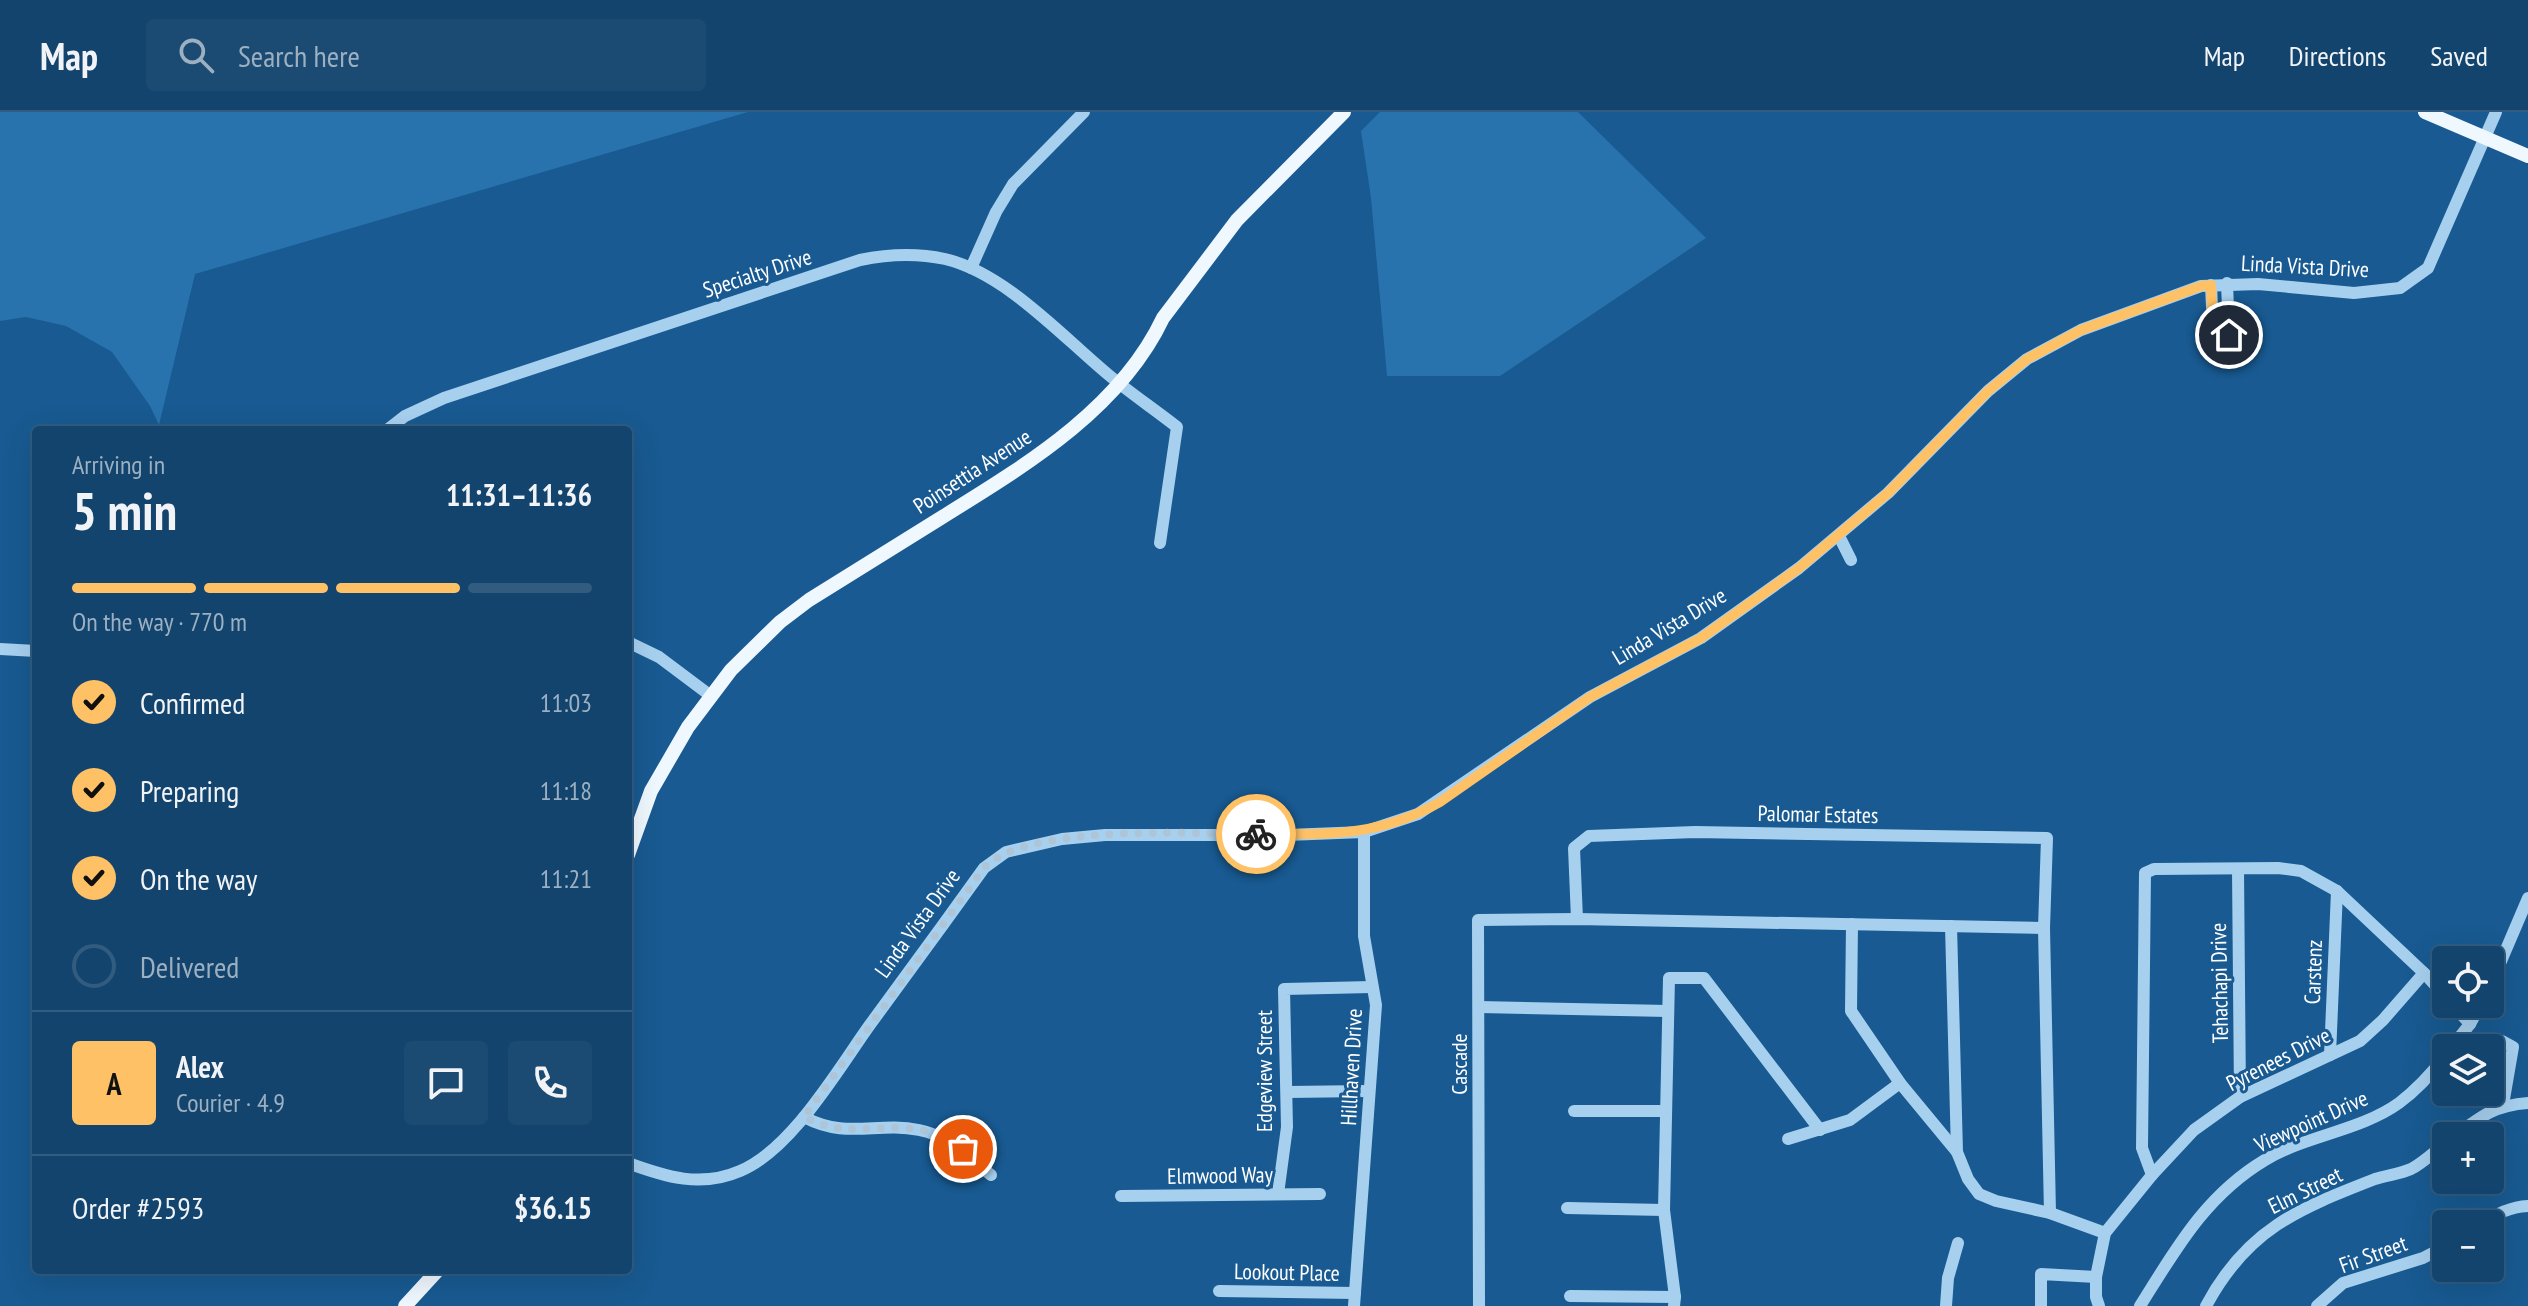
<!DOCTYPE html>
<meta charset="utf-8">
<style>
:root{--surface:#12446d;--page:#1b4b72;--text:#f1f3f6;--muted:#9cb0c2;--line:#315c80;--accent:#ffc165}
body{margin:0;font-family:"PT Sans Narrow",sans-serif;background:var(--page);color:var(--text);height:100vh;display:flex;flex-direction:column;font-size:30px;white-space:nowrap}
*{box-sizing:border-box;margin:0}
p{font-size:26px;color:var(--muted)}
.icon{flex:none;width:44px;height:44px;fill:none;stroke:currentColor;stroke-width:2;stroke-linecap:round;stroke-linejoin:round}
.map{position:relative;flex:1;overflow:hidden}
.drawer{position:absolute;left:32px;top:314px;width:600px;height:848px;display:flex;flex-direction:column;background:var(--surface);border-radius:8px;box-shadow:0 8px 32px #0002,0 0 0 2px var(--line)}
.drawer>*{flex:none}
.buttons{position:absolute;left:2432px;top:834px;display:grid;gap:16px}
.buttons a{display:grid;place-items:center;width:72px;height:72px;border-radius:8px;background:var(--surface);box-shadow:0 8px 32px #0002,0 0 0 2px var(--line);font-size:40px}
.pin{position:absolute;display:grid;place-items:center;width:68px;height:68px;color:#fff;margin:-34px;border:4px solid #fff;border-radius:50%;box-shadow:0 2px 8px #0007}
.courier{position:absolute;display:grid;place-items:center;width:80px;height:80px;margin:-40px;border:6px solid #ffc165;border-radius:50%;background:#fff;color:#222;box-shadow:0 2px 10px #0007}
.overview em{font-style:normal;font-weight:800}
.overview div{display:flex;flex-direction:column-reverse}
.overview{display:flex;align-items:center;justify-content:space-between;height:136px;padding:0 40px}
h1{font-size:52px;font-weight:800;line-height:60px}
.bar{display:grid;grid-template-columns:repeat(4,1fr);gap:12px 8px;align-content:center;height:96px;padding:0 40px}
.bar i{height:10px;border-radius:6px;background:var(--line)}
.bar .selected{background:var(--accent)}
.bar p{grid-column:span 4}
.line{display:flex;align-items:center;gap:20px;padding:0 40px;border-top:2px solid var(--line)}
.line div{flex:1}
.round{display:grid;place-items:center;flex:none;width:84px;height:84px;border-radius:8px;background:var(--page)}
ol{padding:0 40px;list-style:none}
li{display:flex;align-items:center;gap:24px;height:88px}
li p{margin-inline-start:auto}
li .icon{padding:8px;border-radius:50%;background:var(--accent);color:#111;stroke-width:4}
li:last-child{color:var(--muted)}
li i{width:44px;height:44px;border:4px solid var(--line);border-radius:50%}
header{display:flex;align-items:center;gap:48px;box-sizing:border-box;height:112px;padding:0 40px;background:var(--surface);border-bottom:2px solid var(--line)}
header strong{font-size:38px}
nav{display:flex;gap:44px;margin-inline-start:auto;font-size:28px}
.search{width:560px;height:72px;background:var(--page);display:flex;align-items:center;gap:20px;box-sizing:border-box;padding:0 28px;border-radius:8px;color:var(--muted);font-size:30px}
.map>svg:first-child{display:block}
</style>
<header>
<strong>Map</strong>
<div class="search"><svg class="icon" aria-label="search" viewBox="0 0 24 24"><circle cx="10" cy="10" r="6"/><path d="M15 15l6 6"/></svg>Search here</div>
<nav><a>Map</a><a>Directions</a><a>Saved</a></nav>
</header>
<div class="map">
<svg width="2528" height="1194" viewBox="0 0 2528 1194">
<rect width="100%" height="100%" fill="#185a91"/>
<g fill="#2873ad">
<polygon points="0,0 748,0 195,162 159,313 150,294 112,240 66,214 26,205 0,209"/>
<polygon points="1380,0 1578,0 1706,126 1500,264 1387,264 1371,86 1361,19"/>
</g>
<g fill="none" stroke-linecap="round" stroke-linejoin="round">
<g stroke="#a7d0ef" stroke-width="12">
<polyline points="971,156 996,100 1013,72 1084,0"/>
<polyline points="2211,173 2213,217 2220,236 2229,223 2227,171"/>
<path d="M387,318L405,304L444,286L860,148C889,142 917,141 945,147C1004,161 1059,221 1104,259C1127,279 1153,296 1177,315L1160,431"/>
<polyline points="1839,424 1851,448"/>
<polyline points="628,530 659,545 711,584"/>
<polyline points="0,537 36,539"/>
<polyline points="2238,757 2240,985"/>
<polyline points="1577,807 1574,736 1589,724 1695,720 2047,726 2044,816 2050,1101"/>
<polyline points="1852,812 1851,899 1900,971 1957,1040"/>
<polyline points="1951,814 1957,1040 1968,1067 1979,1082 1996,1089 2050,1101 2105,1121"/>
<polyline points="2490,875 2528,786"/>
<polyline points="2452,892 2470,912"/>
<polyline points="1479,895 1668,899"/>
<polyline points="2502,929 2513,935 2503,993"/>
<polyline points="2451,936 2470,912 2481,892"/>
<polyline points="2330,943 2337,779"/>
<polyline points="1287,980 1368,979"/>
<polyline points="1574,999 1666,999"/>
<path d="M804,1005C847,1028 877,1009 919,1018C950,1024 968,1045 991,1063"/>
<path d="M2455,1024C2480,1005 2495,993 2528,991"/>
<polyline points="1788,1027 1850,1008 1900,971"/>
<path d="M628,1051C666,1065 701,1076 740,1059C791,1038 837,959 869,914C908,861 946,809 984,756L1006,740L1062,727L1105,723H1287L1364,720L1418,702L1590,585L1701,526L1799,456L1888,381L1988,279L2027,247L2081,218L2201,174L2258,172L2354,181L2400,176L2428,156L2496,0"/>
<polyline points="2152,1063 2142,1036 2145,761 2154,757 2278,756 2301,759 2337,779 2424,861 2446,885"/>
<polyline points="1278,1082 1287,1015 1284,877 1372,875"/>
<polyline points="1121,1084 1320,1082"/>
<polyline points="1567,1096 1664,1098"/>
<path d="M2483,1112C2497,1101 2510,1095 2528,1094"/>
<polyline points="1219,1179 1355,1181"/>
<polyline points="1570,1184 1675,1185"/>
<polyline points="1354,1194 1376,893 1364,824 1364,720"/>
<polyline points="1479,1194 1478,808 1577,807 2044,816"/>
<polyline points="1674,1194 1675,1185 1664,1098 1669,866 1704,866 1820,1018"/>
<polyline points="1946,1194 1948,1166 1958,1131"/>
<polyline points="2041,1194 2041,1162 2096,1165"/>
<polyline points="2099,1194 2096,1185 2096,1165 2105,1121 2152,1063 2194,1018 2240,985 2360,929 2383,908 2424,861"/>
<path d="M2140,1194C2176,1137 2205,1084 2265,1048C2307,1023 2360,1019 2399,991C2418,977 2432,961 2446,943"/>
<path d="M2206,1194C2247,1117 2298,1097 2375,1067C2387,1063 2400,1062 2411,1057C2423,1051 2435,1039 2446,1031"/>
<polyline points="2317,1194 2343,1171 2423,1146 2446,1134"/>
</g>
<g stroke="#eff7ff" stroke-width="14">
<polyline points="2425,0 2528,44"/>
<path d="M628,743L651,679L688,615L731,558L780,510L809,488C854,460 899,432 944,404C1026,353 1120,297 1163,206L1237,108L1344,0"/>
<polyline points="405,1194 438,1158"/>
</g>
</g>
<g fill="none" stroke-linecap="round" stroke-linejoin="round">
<path stroke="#aec5d8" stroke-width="8" stroke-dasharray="0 14.4" d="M963,1037C949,1029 933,1020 916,1017C875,1012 843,1026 804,1005L984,756C1027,711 1193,722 1256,722"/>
<path stroke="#ffc165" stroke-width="10" d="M1256,722C1325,722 1377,726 1440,690L1590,585L1701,526L1799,456L1888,381L1988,279L2027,247L2081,218L2201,174L2211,173L2213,217L2220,236L2229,223"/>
</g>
<g text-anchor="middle" stroke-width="6" stroke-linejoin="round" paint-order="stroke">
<g font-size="22" fill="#fff" stroke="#185a91">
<text transform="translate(2305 154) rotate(3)" y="8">Linda Vista Drive</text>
<text transform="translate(757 161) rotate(-18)" y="8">Specialty Drive</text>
<text transform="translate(972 359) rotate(-33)" y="8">Poinsettia Avenue</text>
<text transform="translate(1669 514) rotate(-31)" y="8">Linda Vista Drive</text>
<text transform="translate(1818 702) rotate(1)" y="8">Palomar Estates</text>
<text transform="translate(917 811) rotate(-54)" y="8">Linda Vista Drive</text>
<text transform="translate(2313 860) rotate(-88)" y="8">Carstenz</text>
<text transform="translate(2219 871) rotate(-91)" y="8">Tehachapi Drive</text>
<text transform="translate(2278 947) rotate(-27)" y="8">Pyrenees Drive</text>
<text transform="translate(1459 952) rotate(-90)" y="8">Cascade</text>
<text transform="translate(1351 955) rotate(-87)" y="8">Hillhaven Drive</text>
<text transform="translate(1264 959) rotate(-90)" y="8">Edgeview Street</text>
<text transform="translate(2311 1009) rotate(-24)" y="8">Viewpoint Drive</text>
<text transform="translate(1220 1063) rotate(-1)" y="8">Elmwood Way</text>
<text transform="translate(2305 1078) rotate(-26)" y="8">Elm Street</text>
<text transform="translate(2373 1142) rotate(-20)" y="8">Fir Street</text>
<text transform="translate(1287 1160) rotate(1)" y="8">Lookout Place</text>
</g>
</g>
</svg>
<div class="buttons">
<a><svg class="icon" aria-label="locate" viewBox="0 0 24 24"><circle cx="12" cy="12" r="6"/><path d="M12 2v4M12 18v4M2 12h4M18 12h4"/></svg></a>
<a><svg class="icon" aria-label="layers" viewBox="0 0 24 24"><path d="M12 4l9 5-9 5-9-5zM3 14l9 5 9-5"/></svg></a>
<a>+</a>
<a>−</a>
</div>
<div class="pin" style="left:963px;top:1037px;background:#ea580c"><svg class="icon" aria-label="bag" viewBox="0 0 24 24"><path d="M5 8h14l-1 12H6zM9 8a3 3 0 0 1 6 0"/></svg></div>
<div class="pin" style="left:2229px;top:223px;background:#1f2937"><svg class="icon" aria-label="home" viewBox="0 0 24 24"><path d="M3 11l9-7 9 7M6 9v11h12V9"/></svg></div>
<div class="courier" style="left:1256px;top:722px"><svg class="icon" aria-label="bike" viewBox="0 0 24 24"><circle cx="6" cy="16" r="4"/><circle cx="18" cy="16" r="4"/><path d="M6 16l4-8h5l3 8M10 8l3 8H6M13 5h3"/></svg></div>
<section class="drawer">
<div class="overview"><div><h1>5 min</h1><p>Arriving in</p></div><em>11:31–11:36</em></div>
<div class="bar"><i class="selected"></i><i class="selected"></i><i class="selected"></i><i></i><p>On the way · 770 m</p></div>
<ol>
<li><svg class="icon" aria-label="check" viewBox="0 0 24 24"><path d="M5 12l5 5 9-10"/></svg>Confirmed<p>11:03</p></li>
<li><svg class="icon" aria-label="check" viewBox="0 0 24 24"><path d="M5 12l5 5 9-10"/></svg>Preparing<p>11:18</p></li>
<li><svg class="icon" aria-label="check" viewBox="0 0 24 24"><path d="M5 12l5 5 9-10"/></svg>On the way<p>11:21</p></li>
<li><i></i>Delivered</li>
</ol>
<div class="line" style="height:144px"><b class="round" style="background:var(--accent);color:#111">A</b><div><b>Alex</b><p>Courier · 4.9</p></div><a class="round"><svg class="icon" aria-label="chat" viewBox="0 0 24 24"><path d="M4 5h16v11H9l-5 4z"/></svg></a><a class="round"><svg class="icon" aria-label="phone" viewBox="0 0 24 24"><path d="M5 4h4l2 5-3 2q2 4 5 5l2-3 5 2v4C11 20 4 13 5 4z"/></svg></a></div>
<div class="line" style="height:104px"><div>Order #2593</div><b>$36.15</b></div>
</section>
</div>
